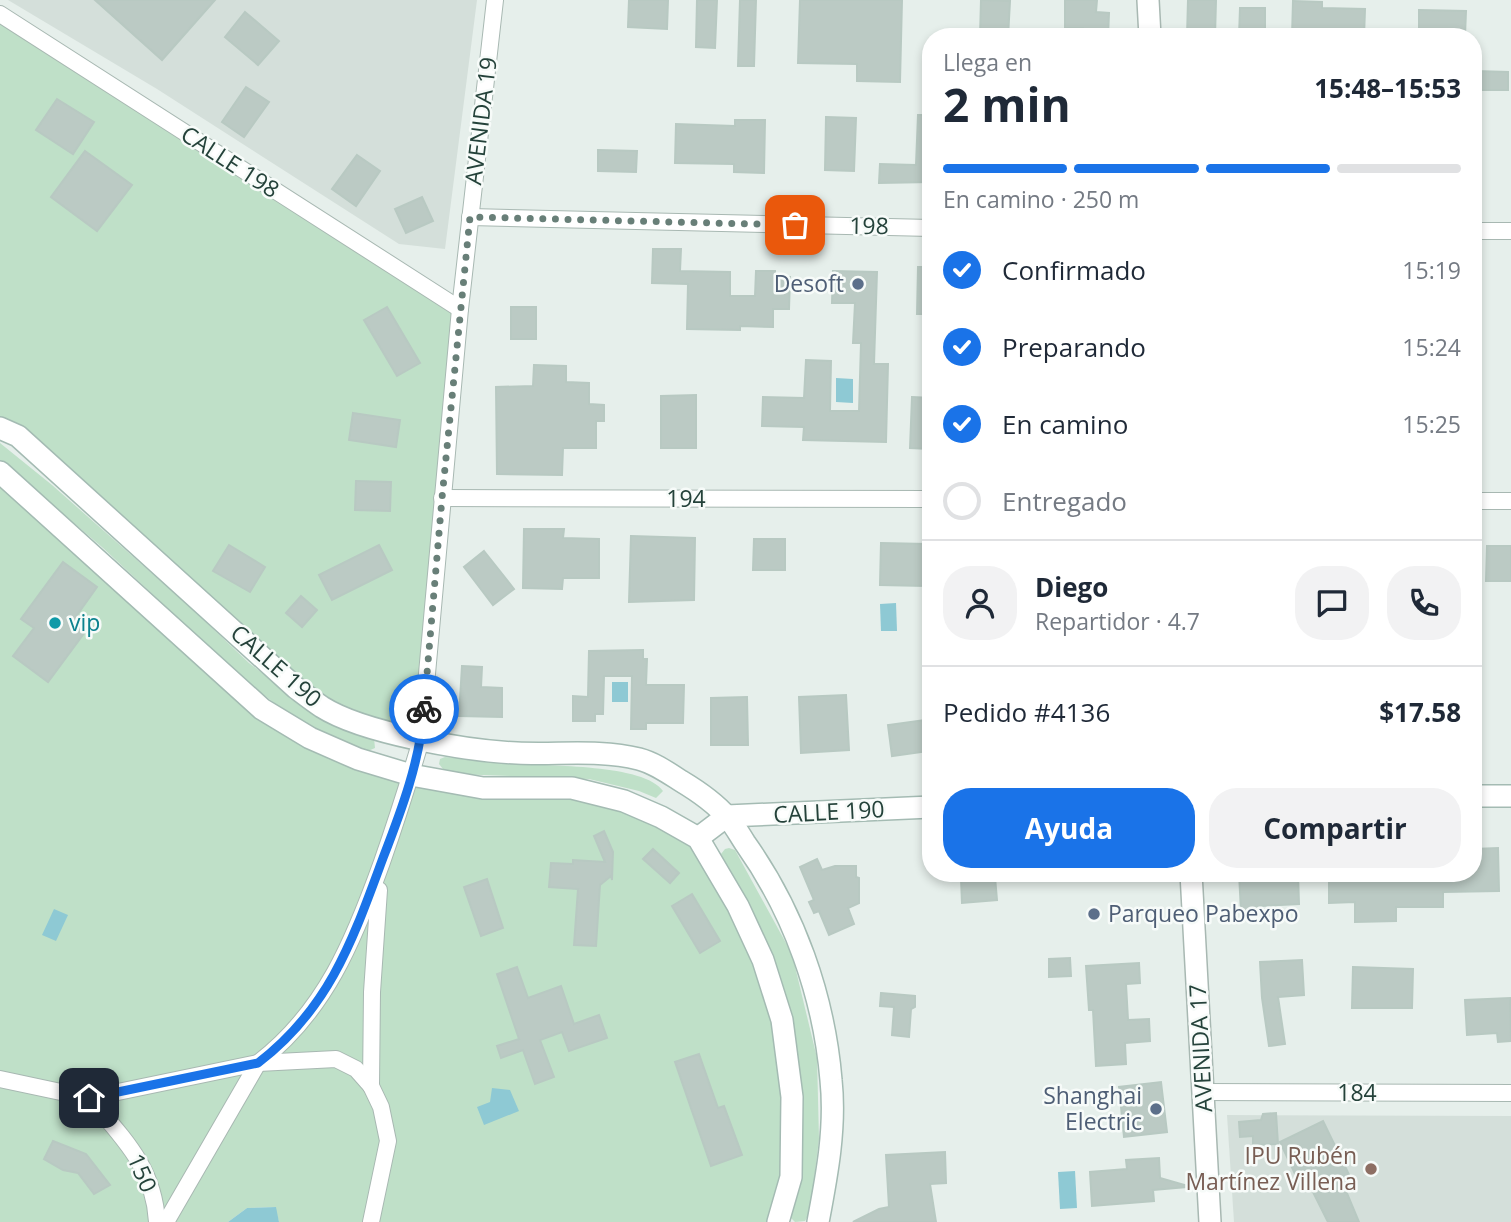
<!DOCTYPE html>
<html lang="es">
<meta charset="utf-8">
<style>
:root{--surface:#fff;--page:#f2f2f3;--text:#1f2937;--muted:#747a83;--line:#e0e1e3;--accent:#1a73e8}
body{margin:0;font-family:"Open Sans",sans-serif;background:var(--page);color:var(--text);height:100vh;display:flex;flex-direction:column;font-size:26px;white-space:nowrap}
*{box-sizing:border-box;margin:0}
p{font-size:23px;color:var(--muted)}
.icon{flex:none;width:38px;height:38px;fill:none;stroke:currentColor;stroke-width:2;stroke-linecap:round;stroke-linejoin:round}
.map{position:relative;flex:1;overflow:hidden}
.drawer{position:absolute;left:922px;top:28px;width:560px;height:854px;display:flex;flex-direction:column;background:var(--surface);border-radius:28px;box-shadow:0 4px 10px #0003}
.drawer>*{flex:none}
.pin{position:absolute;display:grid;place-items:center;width:60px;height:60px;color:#fff;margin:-30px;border-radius:14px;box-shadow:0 4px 10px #0006}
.courier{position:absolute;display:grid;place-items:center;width:70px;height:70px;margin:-35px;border:5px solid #1a73e8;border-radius:50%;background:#fff;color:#222;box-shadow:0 2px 9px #0007}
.head em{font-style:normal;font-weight:700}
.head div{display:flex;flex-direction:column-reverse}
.head{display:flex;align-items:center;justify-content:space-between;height:119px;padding:0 21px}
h1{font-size:46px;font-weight:700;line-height:52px}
.bar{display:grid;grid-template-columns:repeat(4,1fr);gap:10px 7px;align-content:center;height:84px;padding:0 21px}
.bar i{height:9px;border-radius:5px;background:var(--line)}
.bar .active{background:var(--accent)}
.bar p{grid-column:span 4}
.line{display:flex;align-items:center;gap:18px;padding:0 21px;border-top:2px solid var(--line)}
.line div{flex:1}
.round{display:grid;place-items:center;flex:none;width:74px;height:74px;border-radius:28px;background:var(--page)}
ol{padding:0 21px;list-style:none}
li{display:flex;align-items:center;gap:21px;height:77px}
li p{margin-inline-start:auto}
li .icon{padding:7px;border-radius:50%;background:var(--accent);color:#fff;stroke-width:4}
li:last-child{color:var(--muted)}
li i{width:38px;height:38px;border:4px solid var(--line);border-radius:50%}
.cta{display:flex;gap:14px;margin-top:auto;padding:14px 21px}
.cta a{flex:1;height:80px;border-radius:28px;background:var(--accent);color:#fff;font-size:28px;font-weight:700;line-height:80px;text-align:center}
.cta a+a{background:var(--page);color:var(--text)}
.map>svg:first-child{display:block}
</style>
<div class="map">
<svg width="1511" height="1222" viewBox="0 0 1511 1222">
<rect width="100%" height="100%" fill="#e6efeb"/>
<g fill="#d4dfda">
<polygon points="8,0 477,0 445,249 399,244 157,89"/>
<polygon points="1227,1115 1511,1116 1511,1222 1234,1222"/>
</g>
<g fill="#bfe0c8">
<polygon points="0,14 460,309 421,740 323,708 0,428"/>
<polygon points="0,443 52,485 190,607 249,663 300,702 374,738 375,748 368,751 327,737 292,717 239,675 103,548 0,460"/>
<polygon points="0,472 262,709 411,775 572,788 698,838 763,960 792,1097 778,1222 279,1222 275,1207 247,1208 228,1222 0,1222"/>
<path d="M445,757C469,759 492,762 516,764C547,766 645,764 663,791L656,798L639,791L589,779L454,774L443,769L439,764L440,759Z"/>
<polygon points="729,848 735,850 792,954 817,1058 819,1139 810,1212 805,1221 795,1222 791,1218 773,957 721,854 725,849"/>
</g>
<g fill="#8ec9d4">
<polygon points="836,378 853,379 853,403 836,402"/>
<polygon points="896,603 897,631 881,631 880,604"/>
<rect x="612" y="682" width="16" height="20"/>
<polygon points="54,909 68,915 56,941 42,935"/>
<polygon points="492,1088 510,1090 519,1111 484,1125 477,1107 490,1102"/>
<polygon points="1075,1171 1077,1208 1060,1209 1058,1172"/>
<polygon points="276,1207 279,1222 228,1222 247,1208"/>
</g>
<g fill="#bbcac4" stroke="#b8c9c2" stroke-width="2">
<polygon points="95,0 215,0 162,60"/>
<polygon points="629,0 668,0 667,29 628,27"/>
<polygon points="697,0 717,0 715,48 696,47"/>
<polygon points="740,0 756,0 754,66 738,66"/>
<polygon points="800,0 902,0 900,82 857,81 857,64 798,63"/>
<polygon points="981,0 1010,1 1008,37 980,37"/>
<polygon points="1065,0 1097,0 1096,12 1109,13 1108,37 1083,37 1083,28 1065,28"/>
<polygon points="1188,0 1216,0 1215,37 1187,37"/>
<polygon points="1293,1 1322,2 1322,8 1365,9 1364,37 1292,37"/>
<polygon points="1240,8 1265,8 1265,37 1239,37"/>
<polygon points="1419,10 1466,11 1465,36 1419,35"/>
<polygon points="245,12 279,41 258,65 225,37"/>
<polygon points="1475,71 1508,72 1508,90 1474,90"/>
<polygon points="246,87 269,102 244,137 222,122"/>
<polygon points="57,99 94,122 73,154 36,130"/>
<polygon points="918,115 931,115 931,182 879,183 880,164 916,165"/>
<polygon points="826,117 856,118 854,171 825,170"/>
<polygon points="735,120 765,120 764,173 734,172 734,164 675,163 676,124 735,126"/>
<polygon points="598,150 637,151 636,172 598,171"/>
<polygon points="85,151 132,185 97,231 51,197"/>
<polygon points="357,155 380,171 356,206 332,189"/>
<polygon points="422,197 433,221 406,233 395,209"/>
<polygon points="653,249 681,249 680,271 730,272 730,296 755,296 756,271 775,271 775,277 790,277 789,309 773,309 773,327 740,326 740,330 687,329 688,284 652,283"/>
<polygon points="918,267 931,267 931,314 917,314"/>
<polygon points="833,271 877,272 874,364 888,364 886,442 803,440 804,427 762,426 763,397 804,398 806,360 831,361 830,411 859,411 861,343 853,343 855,303 832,303"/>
<polygon points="387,307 420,363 397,376 364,320"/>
<rect x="511" y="307" width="25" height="32"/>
<polygon points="534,365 566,366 566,382 589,383 589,404 604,405 604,421 596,421 596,448 563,448 562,475 497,474 496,387 533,386"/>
<polygon points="696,395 696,448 661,448 661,396"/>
<polygon points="912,397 931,398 930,449 910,448"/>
<polygon points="353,413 400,420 396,447 349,440"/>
<polygon points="356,481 391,482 390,511 355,510"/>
<polygon points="524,529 564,529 563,538 599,539 599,578 563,578 562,589 523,588"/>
<polygon points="631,536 695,538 694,600 629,602"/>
<polygon points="754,539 785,539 785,570 753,570"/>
<polygon points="881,543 927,544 926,586 880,585"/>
<polygon points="229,545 265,567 250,592 213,571"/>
<polygon points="379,545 392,570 332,600 319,575"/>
<polygon points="1487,546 1511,546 1511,581 1486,581"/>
<polygon points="484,551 514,589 493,605 464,567"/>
<polygon points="63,562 97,587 75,618 88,628 48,682 13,656 34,628 21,619"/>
<polygon points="301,596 317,610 302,627 286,613"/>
<polygon points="643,650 643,659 647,659 646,685 684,685 683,723 646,723 646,729 631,729 632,676 604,676 603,714 595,714 595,721 573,721 573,696 588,697 589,651"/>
<polygon points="462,666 482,667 481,687 502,688 502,717 459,716"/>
<polygon points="846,695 849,750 801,753 799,697"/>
<polygon points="747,697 748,745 711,745 711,698"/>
<polygon points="926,720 929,751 892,756 888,725"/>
<polygon points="604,831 613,852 612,880 611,876 600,885 596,946 574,945 578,889 549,887 551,863 573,864 573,860 605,862 594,836"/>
<polygon points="1498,848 1499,891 1443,892 1443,907 1396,907 1396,921 1355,922 1355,902 1329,903 1329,873 1474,873 1474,849"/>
<polygon points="653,849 679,873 670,883 643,859"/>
<polygon points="817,859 822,870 835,866 856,866 856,877 859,878 859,903 848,908 854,924 829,935 819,911 814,913 809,902 814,900 800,867"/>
<polygon points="1239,873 1298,873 1299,904 1260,906 1260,910 1241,911"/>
<polygon points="995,877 997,900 962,903 961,879"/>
<polygon points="487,879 503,928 481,936 464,887"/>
<polygon points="692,894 720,941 700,953 672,906"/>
<polygon points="1070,958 1071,976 1049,977 1049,959"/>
<polygon points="1302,960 1304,995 1278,997 1285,1044 1269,1046 1262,998 1260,962"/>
<polygon points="1139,963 1140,983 1126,984 1128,1020 1149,1019 1150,1041 1125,1043 1126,1064 1096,1066 1093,1010 1089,1010 1086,966"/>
<polygon points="517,967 528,998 561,986 574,1024 599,1015 607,1038 569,1051 562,1032 540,1040 554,1077 535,1084 523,1050 501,1058 497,1046 519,1039 497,974"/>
<polygon points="1353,967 1413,969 1412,1008 1352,1008"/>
<polygon points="881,993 915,996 915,1007 911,1009 909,1037 892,1035 894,1007 880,1006"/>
<polygon points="1510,998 1511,1041 1498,1042 1497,1033 1467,1035 1465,1000"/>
<polygon points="699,1054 718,1108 724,1106 742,1155 711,1166 675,1062"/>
<polygon points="1161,1082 1167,1132 1124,1137 1119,1087"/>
<polygon points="1276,1113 1278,1144 1253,1145 1253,1136 1240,1137 1239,1122 1261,1120 1263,1114"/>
<polygon points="1323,1121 1355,1187 1346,1191 1359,1222 1328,1222 1311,1188 1303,1191 1280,1142"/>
<polygon points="53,1141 86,1154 110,1185 94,1194 78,1173 63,1170 44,1159"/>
<polygon points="945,1152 946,1183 930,1184 936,1222 853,1222 879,1209 889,1207 886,1155"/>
<polygon points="1159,1158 1160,1178 1188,1186 1187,1187 1153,1190 1154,1201 1092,1206 1090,1172 1127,1169 1126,1160"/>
</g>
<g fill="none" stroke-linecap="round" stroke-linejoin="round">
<g stroke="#a8b8b2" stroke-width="18">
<g id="minor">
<polyline points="0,14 460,309"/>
<polyline points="470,217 931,228"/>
<polyline points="1474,231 1511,231"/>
<polyline points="442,498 931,499"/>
<polyline points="1474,501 1511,501"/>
<polyline points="0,1079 89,1098 258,1063 336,1059 356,1069 371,1086"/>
<polyline points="1203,1092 1511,1093"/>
<path d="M89,1098C123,1138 154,1167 157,1222"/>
<path d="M166,1222L258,1063C325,1012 354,940 382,862C396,822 409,781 421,740L460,309L495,0"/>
<polyline points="371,1222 388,1141 381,1107 371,1086 372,992 379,890"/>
</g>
</g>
<g stroke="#a8b8b2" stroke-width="24">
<g id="tertiary">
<polyline points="1148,0 1150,37"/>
<polyline points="1191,873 1210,1222"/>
</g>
</g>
<g stroke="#a4bbb3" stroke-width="24">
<g id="secondary">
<path d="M0,428L18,436L296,688C304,694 313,701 322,707C363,733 467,751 517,753C558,755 599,749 639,759C654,763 667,772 681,781C696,790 715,803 727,817C734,824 739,834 745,843C794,912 824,996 831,1080C836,1127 827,1175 818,1222"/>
<polyline points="0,472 262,709 310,738 358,759 411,775 483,788 572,788 624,801 661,817 698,838 738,906 763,960 782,1020 792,1097 791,1177 778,1222"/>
<polyline points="1474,796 1511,796"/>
<polyline points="698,838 727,816 931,807"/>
</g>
</g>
<use href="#minor" stroke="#fff" stroke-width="16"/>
<use href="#tertiary" stroke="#fff" stroke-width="21"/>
<use href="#secondary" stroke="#fff" stroke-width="21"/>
</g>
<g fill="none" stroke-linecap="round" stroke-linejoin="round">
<polyline stroke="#687f78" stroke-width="7" stroke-dasharray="0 12.6" points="424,709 442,498 470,217 795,225"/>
<path stroke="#1a73e8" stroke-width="9" d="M89,1098L258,1063C330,1008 353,939 383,858C402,809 420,761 424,709"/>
</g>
<g fill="#5c6f8a" stroke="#f7fbf9" stroke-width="2.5">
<circle cx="858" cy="284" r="7"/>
<circle cx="1094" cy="914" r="7"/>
<circle cx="1156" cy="1109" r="7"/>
</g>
<circle fill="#0f9aa8" stroke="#f7fbf9" stroke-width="2.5" cx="55" cy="623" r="7"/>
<circle fill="#8d6e63" stroke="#f7fbf9" stroke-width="2.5" cx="1371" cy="1169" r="7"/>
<g text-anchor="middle" stroke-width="5" stroke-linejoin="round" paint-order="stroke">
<g font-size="23" fill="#24423a" stroke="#f7fbf9">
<text transform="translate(481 121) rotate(-83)" y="8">AVENIDA 19</text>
<text transform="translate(230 162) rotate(33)" y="8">CALLE 198</text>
<text transform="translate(869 226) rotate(1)" y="8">198</text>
<text x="686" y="507">194</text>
<text transform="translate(276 666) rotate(41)" y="8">CALLE 190</text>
<text transform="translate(829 812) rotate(-3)" y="8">CALLE 190</text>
<text transform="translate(1201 1048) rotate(-93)" y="8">AVENIDA 17</text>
<text x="1357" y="1101">184</text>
<text transform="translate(142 1173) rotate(66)" y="8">150</text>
</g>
<g font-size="23" fill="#4e5e75" stroke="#f7fbf9" text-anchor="end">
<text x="844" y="292">Desoft</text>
<text x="1108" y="922" text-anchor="start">Parqueo Pabexpo</text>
<text x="1142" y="1104">Shanghai<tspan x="1142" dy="26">Electric</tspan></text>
</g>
<g font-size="23" fill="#0d838f" stroke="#f7fbf9" text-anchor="start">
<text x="69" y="631">vip</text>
</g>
<g font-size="23" fill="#785e54" stroke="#f7fbf9" text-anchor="end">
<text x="1357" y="1164">IPU Rubén<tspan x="1357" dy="26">Martínez Villena</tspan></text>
</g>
</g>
</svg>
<div class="pin" style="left:795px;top:225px;background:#ea580c"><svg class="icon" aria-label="bag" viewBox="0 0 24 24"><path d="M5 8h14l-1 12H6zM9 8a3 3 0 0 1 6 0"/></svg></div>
<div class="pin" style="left:89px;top:1098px;background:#1f2937"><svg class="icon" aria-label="home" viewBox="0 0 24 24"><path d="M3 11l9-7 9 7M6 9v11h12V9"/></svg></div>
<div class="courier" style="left:424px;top:709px"><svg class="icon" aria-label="bike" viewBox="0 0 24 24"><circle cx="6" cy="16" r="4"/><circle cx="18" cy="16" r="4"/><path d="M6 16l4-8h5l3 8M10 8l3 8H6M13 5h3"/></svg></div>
<section class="drawer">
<div class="head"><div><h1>2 min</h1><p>Llega en</p></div><em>15:48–15:53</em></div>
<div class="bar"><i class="active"></i><i class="active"></i><i class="active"></i><i></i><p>En camino · 250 m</p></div>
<ol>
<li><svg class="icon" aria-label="check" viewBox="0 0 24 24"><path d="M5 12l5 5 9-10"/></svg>Confirmado<p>15:19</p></li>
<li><svg class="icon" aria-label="check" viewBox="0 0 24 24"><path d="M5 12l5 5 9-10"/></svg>Preparando<p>15:24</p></li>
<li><svg class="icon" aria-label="check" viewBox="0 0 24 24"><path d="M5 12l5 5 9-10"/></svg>En camino<p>15:25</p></li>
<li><i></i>Entregado</li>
</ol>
<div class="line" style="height:126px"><a class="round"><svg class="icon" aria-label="person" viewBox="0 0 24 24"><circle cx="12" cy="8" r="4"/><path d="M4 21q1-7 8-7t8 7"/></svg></a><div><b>Diego</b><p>Repartidor · 4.7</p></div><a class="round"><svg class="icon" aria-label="chat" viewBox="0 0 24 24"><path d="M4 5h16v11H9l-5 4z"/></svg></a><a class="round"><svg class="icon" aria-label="phone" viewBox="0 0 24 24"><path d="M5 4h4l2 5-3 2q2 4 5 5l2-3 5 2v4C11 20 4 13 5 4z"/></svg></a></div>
<div class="line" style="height:91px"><div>Pedido #4136</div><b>$17.58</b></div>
<div class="cta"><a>Ayuda</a><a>Compartir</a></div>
</section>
</div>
